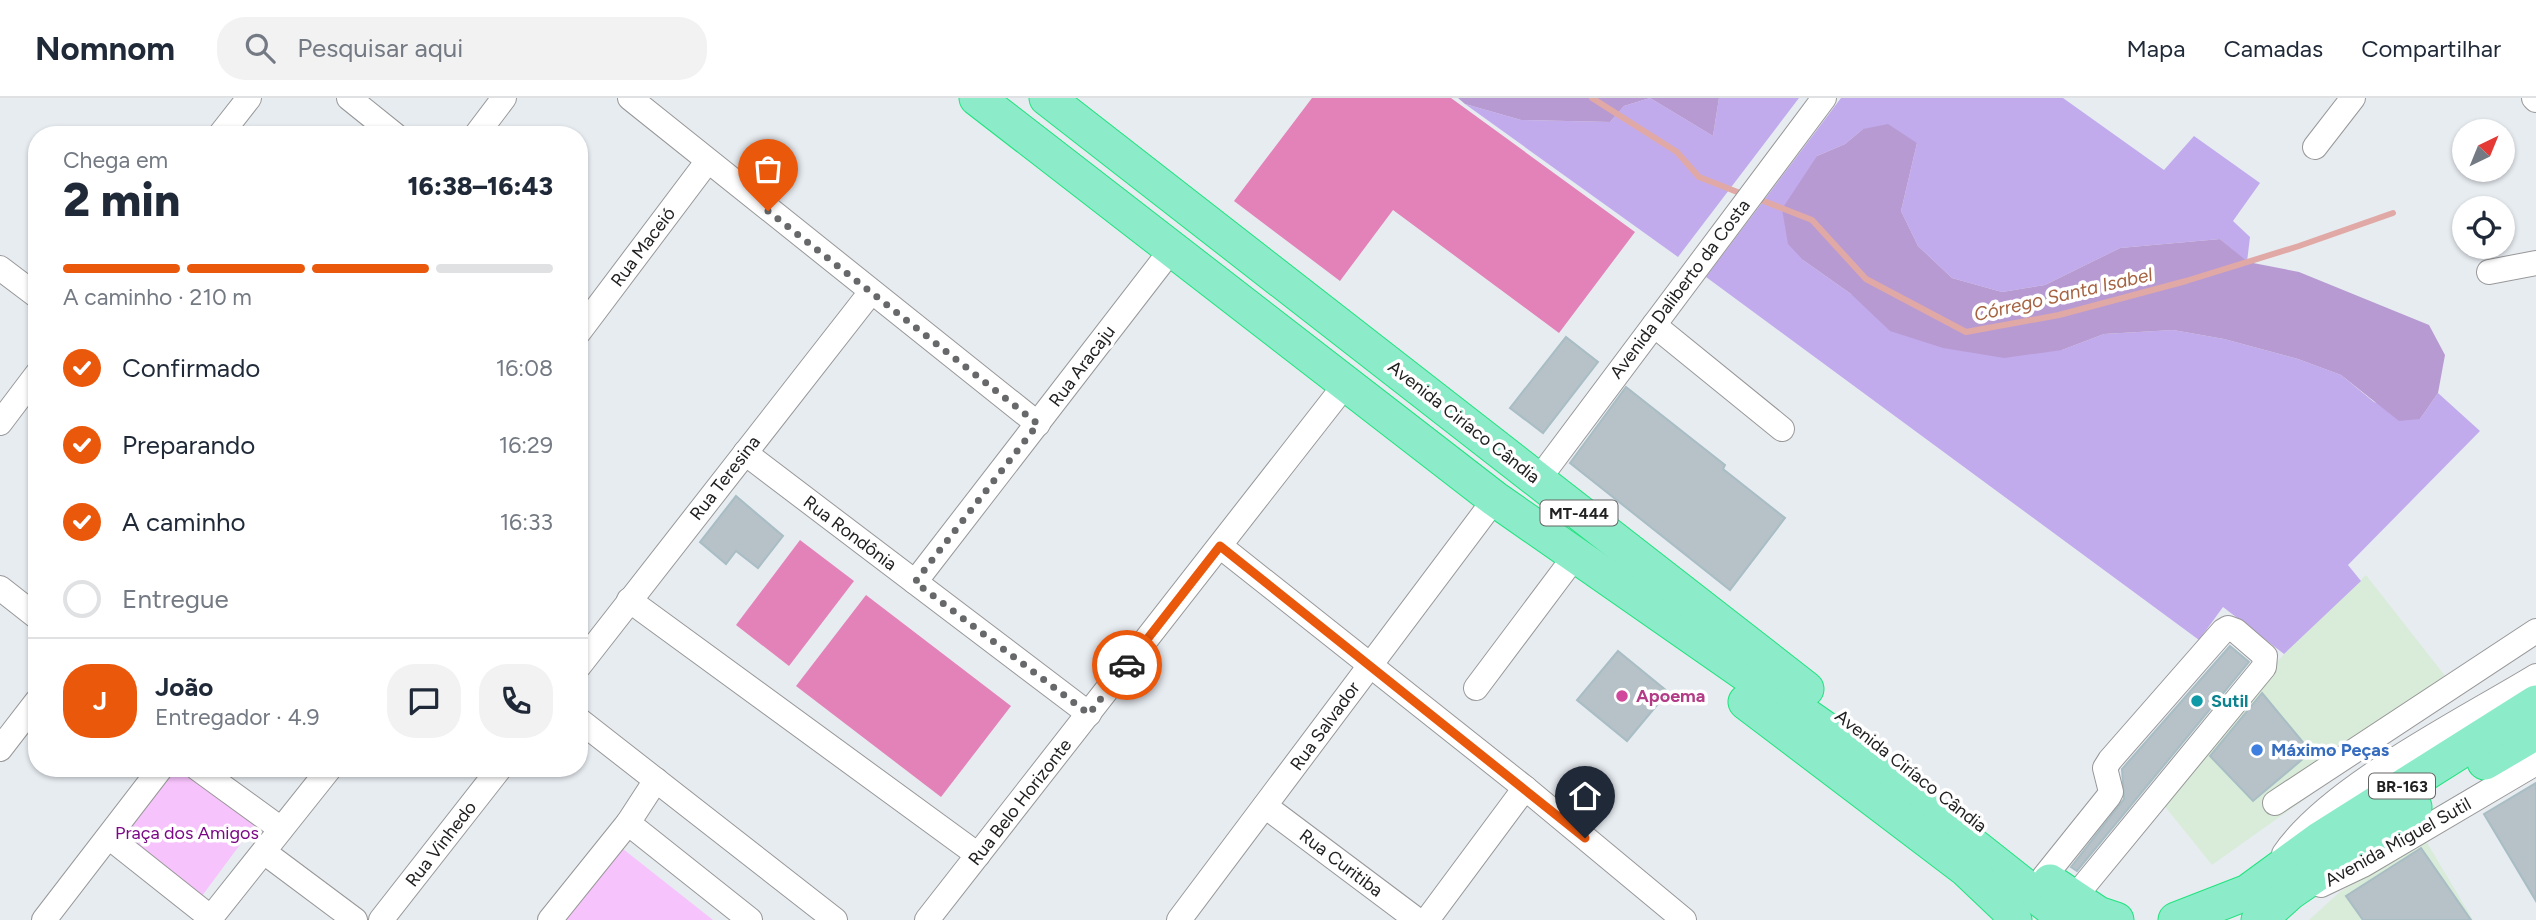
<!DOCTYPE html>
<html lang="pt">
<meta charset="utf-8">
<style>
:root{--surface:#fff;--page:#f2f2f3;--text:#1f2937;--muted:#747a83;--line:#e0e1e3;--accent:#ea580c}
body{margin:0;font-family:Figtree,sans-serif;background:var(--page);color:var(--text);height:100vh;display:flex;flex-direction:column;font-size:26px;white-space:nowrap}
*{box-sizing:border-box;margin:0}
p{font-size:23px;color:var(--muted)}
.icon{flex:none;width:38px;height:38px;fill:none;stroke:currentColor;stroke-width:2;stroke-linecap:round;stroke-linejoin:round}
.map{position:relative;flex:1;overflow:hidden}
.panel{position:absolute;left:28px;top:28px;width:560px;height:651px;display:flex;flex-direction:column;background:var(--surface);border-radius:28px;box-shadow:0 2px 5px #0004}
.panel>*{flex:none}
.needle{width:46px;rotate:43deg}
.buttons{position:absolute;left:2452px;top:21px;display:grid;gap:14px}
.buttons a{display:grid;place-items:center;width:63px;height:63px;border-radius:50%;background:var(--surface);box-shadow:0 2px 5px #0004;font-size:35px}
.pin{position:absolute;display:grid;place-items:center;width:60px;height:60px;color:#fff;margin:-72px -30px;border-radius:50% 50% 50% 0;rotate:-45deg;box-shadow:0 0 7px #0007}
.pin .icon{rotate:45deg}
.courier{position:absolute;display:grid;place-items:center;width:70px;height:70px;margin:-35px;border:5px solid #ea580c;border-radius:50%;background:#fff;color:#222;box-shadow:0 2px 9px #0007}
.headline em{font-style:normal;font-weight:800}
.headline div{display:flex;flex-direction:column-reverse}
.headline{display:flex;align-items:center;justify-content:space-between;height:119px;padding:0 35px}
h1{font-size:46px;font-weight:800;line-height:52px}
.bar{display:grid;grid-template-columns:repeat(4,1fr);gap:10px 7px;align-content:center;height:84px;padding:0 35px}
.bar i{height:9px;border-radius:5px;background:var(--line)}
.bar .active{background:var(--accent)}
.bar p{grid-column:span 4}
.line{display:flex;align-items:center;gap:18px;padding:0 35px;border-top:2px solid var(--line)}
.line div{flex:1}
.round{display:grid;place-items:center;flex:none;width:74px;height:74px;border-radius:28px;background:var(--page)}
ol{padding:0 35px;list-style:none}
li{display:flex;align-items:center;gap:21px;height:77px}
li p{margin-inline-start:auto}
li .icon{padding:7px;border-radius:50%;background:var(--accent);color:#fff;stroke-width:4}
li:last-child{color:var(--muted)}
li i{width:38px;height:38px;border:4px solid var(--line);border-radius:50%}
header{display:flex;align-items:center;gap:42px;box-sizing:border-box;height:98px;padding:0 35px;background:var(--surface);border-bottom:2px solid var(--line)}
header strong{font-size:33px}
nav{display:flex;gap:38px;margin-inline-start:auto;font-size:24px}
.search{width:490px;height:63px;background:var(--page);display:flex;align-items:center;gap:18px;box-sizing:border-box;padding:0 24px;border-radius:28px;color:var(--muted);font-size:26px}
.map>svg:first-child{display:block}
</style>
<header>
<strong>Nomnom</strong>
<div class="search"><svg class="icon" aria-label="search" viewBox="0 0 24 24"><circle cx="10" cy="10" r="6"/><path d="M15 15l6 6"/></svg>Pesquisar aqui</div>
<nav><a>Mapa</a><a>Camadas</a><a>Compartilhar</a></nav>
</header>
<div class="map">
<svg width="2536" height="822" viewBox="0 0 2536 822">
<rect width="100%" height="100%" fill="#e7ecf1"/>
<g fill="#d9ebd9">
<polygon points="2366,477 2457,593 2212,767 2159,701 2284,556"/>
<polygon points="2426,743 2473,822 2309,822 2341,793"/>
</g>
<g fill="#c1abed">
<polygon points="1650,0 1713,38 1719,0 1799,0 1678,159 1465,6 1521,22 1610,24 1624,8"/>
<polygon points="1841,0 2063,0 2164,72 2194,38 2260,85 2233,123 2250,139 2247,164 2220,141 2120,150 2045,187 2002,194 1952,180 1918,148 1901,113 1917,45 1863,31 1845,46 1817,58 1803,162 1851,196 2062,252 2104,236 2173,232 2224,241 2298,261 2341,277 2374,304 2420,321 2438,295 2480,333 2348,467 2361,483 2284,556 2223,509 2199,542 1706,179"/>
</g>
<g fill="#b89ad2">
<polygon points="1458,0 1650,0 1624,8 1610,24 1521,22 1465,6"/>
<polygon points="1650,0 1719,0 1713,38"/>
<polygon points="1888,26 1917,45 1901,113 1918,148 1952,180 2002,194 2045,187 2120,150 2220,141 2248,164 2299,174 2429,227 2445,257 2438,295 2420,321 2399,323 2341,277 2298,261 2224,241 2173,232 2104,236 2062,252 2004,260 1943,250 1890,233 1851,196 1803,162 1788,146 1782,111 1817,58 1845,46 1863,31"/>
</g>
<g fill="#f7c3fc">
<polygon points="174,670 186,670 256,725 196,806 118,744"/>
<polygon points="618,747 713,822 555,822"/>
</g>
<g fill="#e382b8">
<polygon points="1312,0 1451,0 1635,134 1559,235 1393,112 1340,183 1234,103"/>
<polygon points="800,442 854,483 789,568 736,527"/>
<polygon points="866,497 1011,608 941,699 796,588"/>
</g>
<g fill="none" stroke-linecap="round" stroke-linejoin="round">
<g stroke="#e1a9a6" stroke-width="6">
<polyline points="1592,0 1677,54 1699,79 1745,97"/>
<polyline points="1756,100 1812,122 1866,181 1966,234 2059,217 2186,183 2299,148 2393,115"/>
</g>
</g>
<g fill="#b6c2c7" stroke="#a8bdc4" stroke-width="2">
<polygon points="1566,239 1598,264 1543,335 1510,310"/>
<polygon points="1626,289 1725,367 1723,371 1785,420 1730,492 1570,365"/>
<polygon points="736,398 783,438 758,470 736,453 726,466 700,444"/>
<polygon points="2230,548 2249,564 2077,773 2071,769 2124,701 2122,671"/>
<polygon points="1618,553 1668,594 1627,643 1577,602"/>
<polygon points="2262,595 2311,654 2253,703 2210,658"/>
<polygon points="2536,685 2536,803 2484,716"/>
<polygon points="2421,750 2471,822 2363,822 2346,798"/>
</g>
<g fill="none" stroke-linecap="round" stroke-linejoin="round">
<g stroke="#989898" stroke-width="26">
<g id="minor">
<polyline points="349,0 395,37"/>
<polyline points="630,0 1038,326"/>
<polyline points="2534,0 2536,2"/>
<polyline points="220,37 249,0"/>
<polyline points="476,37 504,0"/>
<polyline points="2315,49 2353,0"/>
<polyline points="0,170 37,198"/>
<polyline points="2489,174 2536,165"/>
<polyline points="1654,227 1782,331"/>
<polyline points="579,234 707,64"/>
<polyline points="0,325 37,276"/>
<polyline points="745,355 1089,616"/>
<polyline points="1538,382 1824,0"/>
<polyline points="1220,448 1525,690 1684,822"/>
<polyline points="915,484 1172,151"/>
<polyline points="0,490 37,519"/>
<polyline points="629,502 978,757"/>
<polyline points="579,568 871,194"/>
<polyline points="1476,590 1572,462"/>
<polyline points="579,622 835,822"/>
<polyline points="0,651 37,603"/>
<polyline points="197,670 281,731"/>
<polyline points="2275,705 2536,533"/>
<polyline points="1265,708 1417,822"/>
<polyline points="628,725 750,822"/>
<polyline points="109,739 211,820"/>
<polyline points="264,754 355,822"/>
<path d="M2284,756C2329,689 2464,622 2536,578"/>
<polyline points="2044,779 2109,698 2111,694 2105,670 2110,662 2223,533 2228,530 2236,533 2265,558 2264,569 2073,801"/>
<polyline points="2321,787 2363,767 2536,665"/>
<polyline points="44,822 161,670"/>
<polyline points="209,822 330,670"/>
<polyline points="381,822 500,670"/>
<polyline points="550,822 628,725 656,682"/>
<polyline points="927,822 1345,287"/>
<polyline points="1179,822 1495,401"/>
<polyline points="1427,822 1525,690"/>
</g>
</g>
<g stroke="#20e37e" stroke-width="37">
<g id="highway">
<polyline points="977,0 1495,401 1832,636 2067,822"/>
<polyline points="1047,0 1806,591"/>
<polyline points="1746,604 1966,771 2007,810 2014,822"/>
<polyline points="2485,664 2536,634"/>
<polyline points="2050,784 2098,816 2116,822"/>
<polyline points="2176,822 2248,794 2319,742 2536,605"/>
<polyline points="2259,822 2290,794 2414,709"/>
</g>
</g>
<use href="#minor" stroke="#fff" stroke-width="24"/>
<use href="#highway" stroke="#8cebc9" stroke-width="35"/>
</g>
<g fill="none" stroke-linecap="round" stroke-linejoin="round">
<polyline stroke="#66686a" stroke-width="7" stroke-dasharray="0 12.6" points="768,113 1038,326 915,484 1089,616 1127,567"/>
<polyline stroke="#ea580c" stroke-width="9" points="1127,567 1220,448 1585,740"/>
</g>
<circle fill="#d1479c" stroke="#fff" stroke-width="2.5" cx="1622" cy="598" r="7"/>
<circle fill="#0f9aa8" stroke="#fff" stroke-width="2.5" cx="2197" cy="603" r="7"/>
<circle fill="#3f7fe0" stroke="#fff" stroke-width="2.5" cx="2257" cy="652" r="7"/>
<g text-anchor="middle" stroke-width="7" stroke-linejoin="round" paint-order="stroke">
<g fill="#fff" stroke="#646464" stroke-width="2">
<rect x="1540.5" y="402.5" width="77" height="25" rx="5"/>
<rect x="2369" y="675.5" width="66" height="25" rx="5"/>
</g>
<g font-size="16" font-weight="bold" fill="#212121">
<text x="1579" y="421">MT-444</text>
<text x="2402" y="694">BR-163</text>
</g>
<g font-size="18" fill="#212121" stroke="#fff">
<text transform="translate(643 149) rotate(-53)" y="6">Rua Maceió</text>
<text transform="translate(1680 191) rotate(-53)" y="6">Avenida Daliberto da Costa</text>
<text transform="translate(1082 268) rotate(-53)" y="6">Rua Aracaju</text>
<text transform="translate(1464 324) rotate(38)" y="6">Avenida Ciríaco Cândia</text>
<text transform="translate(725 380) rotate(-52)" y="6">Rua Teresina</text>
<text transform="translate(850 435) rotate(37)" y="6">Rua Rondônia</text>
<text transform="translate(1325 628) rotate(-54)" y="6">Rua Salvador</text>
<text transform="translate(1911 673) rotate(38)" y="6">Avenida Ciríaco Cândia</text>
<text transform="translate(1020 704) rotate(-52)" y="6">Rua Belo Horizonte</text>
<text transform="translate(2398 744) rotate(-29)" y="6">Avenida Miguel Sutil</text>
<text transform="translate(441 746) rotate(-52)" y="6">Rua Vinhedo</text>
<text transform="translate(1341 765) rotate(37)" y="6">Rua Curitiba</text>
</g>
<g font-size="18" font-weight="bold" fill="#b23c85" stroke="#fff" text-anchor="start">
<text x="1636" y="604">Apoema</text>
</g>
<g font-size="18" font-weight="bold" fill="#0d838f" stroke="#fff" text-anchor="start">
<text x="2211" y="609">Sutil</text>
</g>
<g font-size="18" font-weight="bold" fill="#366cbe" stroke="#fff" text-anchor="start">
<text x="2271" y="658">Máximo Peças</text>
</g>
<g font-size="18" fill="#7b0786" stroke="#fff">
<text x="187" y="741">Praça dos Amigos</text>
</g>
<g font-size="19" font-style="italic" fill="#a66342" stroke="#fff">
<text transform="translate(2063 196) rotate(-13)" y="7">Córrego Santa Isabel</text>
</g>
</g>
</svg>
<div class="buttons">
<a><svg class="needle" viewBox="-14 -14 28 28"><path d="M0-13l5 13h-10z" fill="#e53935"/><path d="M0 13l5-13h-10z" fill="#747a83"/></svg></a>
<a><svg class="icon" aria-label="locate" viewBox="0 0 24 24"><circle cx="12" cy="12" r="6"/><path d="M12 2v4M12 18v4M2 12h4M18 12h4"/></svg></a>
</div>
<div class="pin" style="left:768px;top:113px;background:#ea580c"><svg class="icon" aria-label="bag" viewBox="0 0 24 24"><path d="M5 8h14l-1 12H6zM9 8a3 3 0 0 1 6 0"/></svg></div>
<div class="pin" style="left:1585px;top:740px;background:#1f2937"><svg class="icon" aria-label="home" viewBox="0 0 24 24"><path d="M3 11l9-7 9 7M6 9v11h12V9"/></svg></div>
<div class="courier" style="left:1127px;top:567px"><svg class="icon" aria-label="car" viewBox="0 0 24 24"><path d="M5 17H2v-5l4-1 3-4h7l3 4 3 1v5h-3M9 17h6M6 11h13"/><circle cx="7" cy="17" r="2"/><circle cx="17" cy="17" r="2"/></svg></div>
<section class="panel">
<div class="headline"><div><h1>2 min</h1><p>Chega em</p></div><em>16:38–16:43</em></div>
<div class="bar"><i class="active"></i><i class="active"></i><i class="active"></i><i></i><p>A caminho · 210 m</p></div>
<ol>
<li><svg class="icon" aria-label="check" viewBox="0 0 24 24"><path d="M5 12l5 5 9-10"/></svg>Confirmado<p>16:08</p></li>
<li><svg class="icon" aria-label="check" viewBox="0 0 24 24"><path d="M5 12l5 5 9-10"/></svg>Preparando<p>16:29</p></li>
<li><svg class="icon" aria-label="check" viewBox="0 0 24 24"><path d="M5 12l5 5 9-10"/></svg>A caminho<p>16:33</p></li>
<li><i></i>Entregue</li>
</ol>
<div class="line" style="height:126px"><b class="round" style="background:var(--accent);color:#fff">J</b><div><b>João</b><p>Entregador · 4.9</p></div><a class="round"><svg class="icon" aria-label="chat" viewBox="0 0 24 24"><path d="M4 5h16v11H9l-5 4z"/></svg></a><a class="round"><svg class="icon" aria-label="phone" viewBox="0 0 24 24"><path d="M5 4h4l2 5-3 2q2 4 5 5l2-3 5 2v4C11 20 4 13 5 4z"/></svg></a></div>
</section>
</div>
